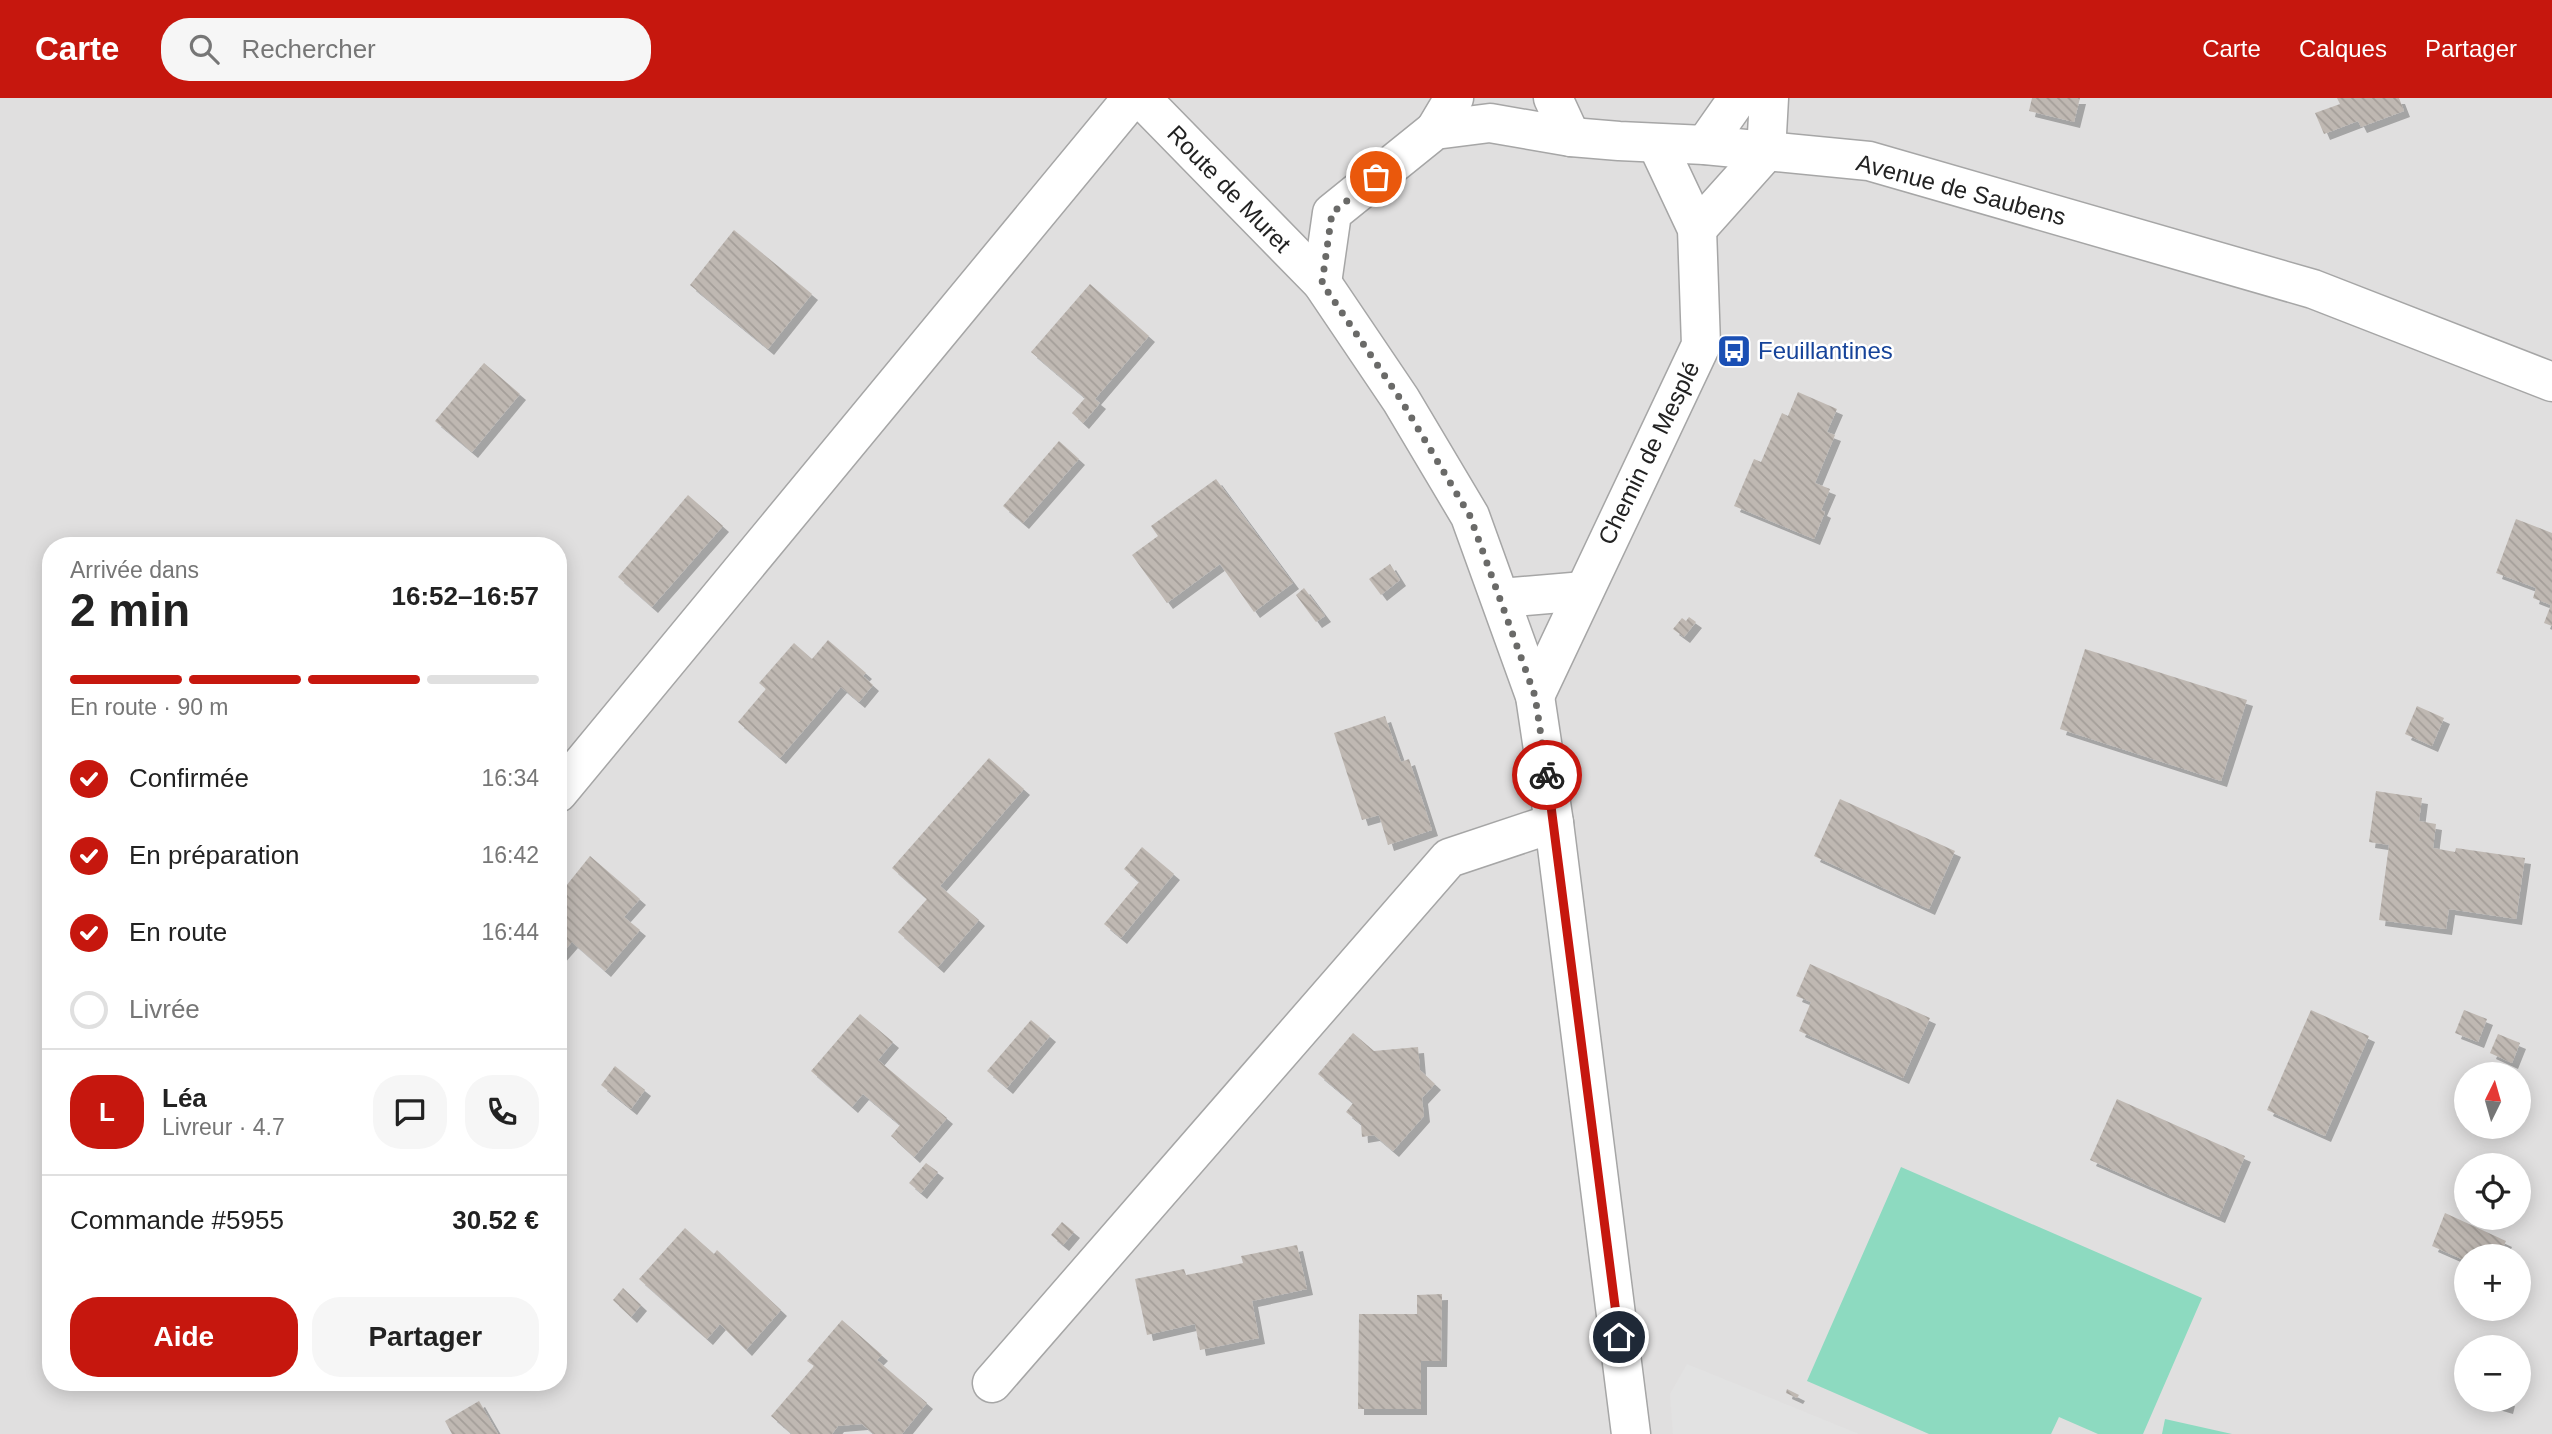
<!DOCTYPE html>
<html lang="fr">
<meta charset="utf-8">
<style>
:root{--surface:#fff;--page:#f6f6f6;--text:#222;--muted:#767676;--line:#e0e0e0;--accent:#c6170e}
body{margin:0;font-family:Arial,sans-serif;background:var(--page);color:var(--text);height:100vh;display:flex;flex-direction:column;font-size:26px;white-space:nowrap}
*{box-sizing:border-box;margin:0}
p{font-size:23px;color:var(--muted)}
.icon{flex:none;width:38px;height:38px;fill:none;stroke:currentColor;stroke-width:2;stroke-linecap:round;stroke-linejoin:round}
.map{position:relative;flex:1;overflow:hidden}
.side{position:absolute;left:42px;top:439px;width:525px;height:854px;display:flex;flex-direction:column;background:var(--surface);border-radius:28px;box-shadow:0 4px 18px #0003}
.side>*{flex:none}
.needle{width:46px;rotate:5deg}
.controls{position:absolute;left:2454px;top:964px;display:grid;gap:14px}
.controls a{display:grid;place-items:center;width:77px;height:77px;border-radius:50%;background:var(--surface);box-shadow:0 4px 18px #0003;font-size:35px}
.pin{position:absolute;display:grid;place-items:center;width:60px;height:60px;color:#fff;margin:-30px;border:4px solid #fff;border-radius:50%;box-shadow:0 2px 7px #0007}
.courier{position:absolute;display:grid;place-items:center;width:70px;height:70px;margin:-35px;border:5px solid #c6170e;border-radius:50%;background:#fff;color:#222;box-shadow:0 2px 9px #0007}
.headline em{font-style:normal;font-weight:700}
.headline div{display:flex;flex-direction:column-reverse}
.headline{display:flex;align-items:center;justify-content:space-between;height:119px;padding:0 28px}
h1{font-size:46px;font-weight:700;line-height:52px}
.bar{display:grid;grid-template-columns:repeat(4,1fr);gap:10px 7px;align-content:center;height:84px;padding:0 28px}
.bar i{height:9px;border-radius:5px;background:var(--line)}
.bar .selected{background:var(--accent)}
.bar p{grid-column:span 4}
.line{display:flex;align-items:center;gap:18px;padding:0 28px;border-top:2px solid var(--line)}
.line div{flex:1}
.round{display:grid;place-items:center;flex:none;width:74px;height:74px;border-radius:28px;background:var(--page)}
ol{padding:0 28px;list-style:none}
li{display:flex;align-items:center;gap:21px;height:77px}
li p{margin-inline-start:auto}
li .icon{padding:7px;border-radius:50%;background:var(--accent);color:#fff;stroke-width:4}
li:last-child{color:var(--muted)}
li i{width:38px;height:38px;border:4px solid var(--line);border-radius:50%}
.cta{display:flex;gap:14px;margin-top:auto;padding:14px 28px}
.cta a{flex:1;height:80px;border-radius:28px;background:var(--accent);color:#fff;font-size:28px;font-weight:700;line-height:80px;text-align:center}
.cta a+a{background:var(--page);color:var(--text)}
header{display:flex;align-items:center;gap:42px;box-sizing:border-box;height:98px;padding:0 35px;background:var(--accent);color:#fff}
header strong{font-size:33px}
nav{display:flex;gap:38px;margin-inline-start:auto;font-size:24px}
.search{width:490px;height:63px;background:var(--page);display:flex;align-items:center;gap:18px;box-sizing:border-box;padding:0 24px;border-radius:28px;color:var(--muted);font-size:26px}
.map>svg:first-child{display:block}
</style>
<header>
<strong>Carte</strong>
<div class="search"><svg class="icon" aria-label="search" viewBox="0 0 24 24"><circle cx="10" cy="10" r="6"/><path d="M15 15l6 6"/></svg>Rechercher</div>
<nav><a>Carte</a><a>Calques</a><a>Partager</a></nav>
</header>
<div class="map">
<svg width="2552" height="1336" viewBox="0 0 2552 1336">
<defs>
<pattern id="building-back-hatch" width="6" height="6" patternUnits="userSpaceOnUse" patternTransform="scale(1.75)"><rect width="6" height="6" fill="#bfb8b2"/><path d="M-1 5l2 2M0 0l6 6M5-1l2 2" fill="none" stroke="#a49e99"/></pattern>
<filter id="shadow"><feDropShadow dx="6" dy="6" stdDeviation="0" flood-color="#0004"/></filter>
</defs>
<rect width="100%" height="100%" fill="#f1efe9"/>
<path fill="#e0dfdf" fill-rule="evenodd" d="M0,0H2552V1336H0ZM51,448H558V1284H51ZM2466,976H2518V1029H2466ZM2466,1068H2518V1120H2466ZM2466,1158H2518V1211H2466ZM2466,1250H2518V1302H2466Z"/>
<g fill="#8ddac0">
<polygon points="1901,1069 2202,1200 2143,1336 2098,1336 2059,1319 2051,1336 1929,1336 1807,1283"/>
<polygon points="2165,1321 2232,1336 2162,1336"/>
</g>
<polygon fill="#e2e2e2" points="1687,1266 1859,1336 1673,1336 1670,1296"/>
<g fill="url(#building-back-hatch)" filter="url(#shadow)">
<polygon points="2032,0 2080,0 2074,24 2029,13"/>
<polygon points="2337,0 2399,0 2404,13 2361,29 2358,23 2324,36 2315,15 2340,6"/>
<polygon points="734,132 812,196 768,251 690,187"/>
<polygon points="1090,186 1149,238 1095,301 1100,305 1083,325 1072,315 1085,300 1031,254"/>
<polygon points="484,265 520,296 472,354 435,323"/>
<polygon points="1798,294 1837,311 1827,334 1835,337 1815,385 1830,391 1821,412 1825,414 1814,441 1734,408 1754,361 1761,364 1782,315 1788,318"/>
<polygon points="1059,343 1079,361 1023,425 1003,408"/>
<polygon points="1216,381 1293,485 1254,514 1220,466 1167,505 1132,457 1158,438 1151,428"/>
<polygon points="688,397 723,428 652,509 618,479"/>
<polygon points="2516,421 2552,435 2552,528 2544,525 2551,507 2533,500 2536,490 2496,475"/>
<polygon points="1390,466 1400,482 1381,497 1369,481"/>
<polygon points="1304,490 1325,518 1316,524 1296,497"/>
<polygon points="1689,519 1696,524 1684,539 1673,531 1682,520 1686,523"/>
<polygon points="828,542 866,575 863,578 873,587 859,604 841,589 780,660 738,624 766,591 759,585 794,545 812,561"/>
<polygon points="2085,551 2247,602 2221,683 2060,631"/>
<polygon points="2417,608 2444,620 2432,648 2405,636"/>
<polygon points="1385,618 1401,664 1409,661 1432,732 1388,747 1379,717 1362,722 1334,635"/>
<polygon points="989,660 1024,691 940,788 979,822 938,869 898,834 927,801 892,770"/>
<polygon points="2376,693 2422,700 2419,723 2436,726 2433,750 2455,754 2456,750 2525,760 2516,821 2449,811 2446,831 2379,822 2389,747 2369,744"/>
<polygon points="1840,701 1955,753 1929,811 1814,758"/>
<polygon points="1142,749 1174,776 1121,840 1104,826 1139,784 1124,771"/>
<polygon points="590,758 640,801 624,819 640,832 605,873 572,844 558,860 558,798"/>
<polygon points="1810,866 1930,920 1903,980 1799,933 1811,904 1796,898"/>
<polygon points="2311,912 2369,938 2325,1038 2267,1012"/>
<polygon points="2464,912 2487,921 2478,944 2455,935"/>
<polygon points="860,916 893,944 878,962 947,1020 914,1059 891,1038 900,1027 863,996 852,1009 811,973"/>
<polygon points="1031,922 1050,938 1007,990 987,973"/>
<polygon points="1353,935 1374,953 1418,949 1420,972 1435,986 1422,1000 1424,1018 1393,1053 1374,1037 1362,1039 1361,1026 1346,1014 1353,1005 1318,976"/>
<polygon points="2498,936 2520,945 2512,965 2490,955"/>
<polygon points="615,968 645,992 631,1011 601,987"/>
<polygon points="2117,1001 2245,1058 2219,1119 2090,1062"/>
<polygon points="926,1065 938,1074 921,1095 909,1085"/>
<polygon points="2445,1115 2506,1143 2499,1158 2466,1158 2466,1163 2432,1148"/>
<polygon points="1062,1124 1074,1134 1063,1147 1051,1137"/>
<polygon points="685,1130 714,1156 717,1152 781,1212 746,1252 720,1226 707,1241 639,1181"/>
<polygon points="1297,1147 1307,1191 1252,1203 1259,1240 1200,1252 1195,1226 1147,1237 1135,1181 1184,1171 1186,1177 1202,1174 1243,1165 1241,1158"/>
<polygon points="623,1190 641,1207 631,1219 613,1202"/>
<polygon points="1442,1196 1441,1263 1421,1263 1421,1311 1358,1311 1359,1216 1417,1216 1417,1197"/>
<polygon points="842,1222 882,1257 877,1262 927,1305 902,1336 874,1336 862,1326 838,1328 832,1336 792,1336 771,1318 814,1268 807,1263"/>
<polygon points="1787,1291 1799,1297 1797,1300 1786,1295"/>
<polygon points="2480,1302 2509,1302 2507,1310"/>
<polygon points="479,1303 498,1336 452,1336 445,1323"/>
</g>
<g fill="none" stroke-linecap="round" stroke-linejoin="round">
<g stroke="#a6a6a6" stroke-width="41">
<g id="minor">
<polyline points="1553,0 1571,39"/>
<polyline points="1435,32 1454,0"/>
<polyline points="1705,47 1738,0"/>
<polyline points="1766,54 1769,0"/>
<polyline points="558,695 1132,0"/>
<polyline points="992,1285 1449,760 1554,725"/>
</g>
</g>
<g stroke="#a6a6a6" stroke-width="41">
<g id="tertiary">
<polyline points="1141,0 1322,185 1401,302 1470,418 1535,598 1554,725 1631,1336"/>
<polyline points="1697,131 1766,54"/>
<polyline points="1322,185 1332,115 1435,32 1490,25 1571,39 1619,43 1705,47 1869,63 2313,191 2552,284"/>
<polyline points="1501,500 1584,493"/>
<polyline points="1535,598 1701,247 1697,131 1657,46"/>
</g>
</g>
<use href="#minor" stroke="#fff" stroke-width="38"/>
<use href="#tertiary" stroke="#fff" stroke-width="38"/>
</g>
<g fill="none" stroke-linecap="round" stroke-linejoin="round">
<polyline stroke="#6a6a68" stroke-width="7" stroke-dasharray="0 12.6" points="1376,79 1332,115 1322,185 1401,302 1470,418 1535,598 1547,677"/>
<polyline stroke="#c6170e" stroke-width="9" points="1547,677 1619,1239"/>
</g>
<defs>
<g id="bus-square" transform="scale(1.75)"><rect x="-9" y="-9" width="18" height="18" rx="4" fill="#1a4fb4" stroke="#fff"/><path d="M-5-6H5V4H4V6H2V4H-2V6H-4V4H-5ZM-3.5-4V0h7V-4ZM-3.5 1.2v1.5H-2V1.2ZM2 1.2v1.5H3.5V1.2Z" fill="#fff"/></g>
</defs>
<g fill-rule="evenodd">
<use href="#bus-square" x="1734" y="253"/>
</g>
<g text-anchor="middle" stroke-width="5" stroke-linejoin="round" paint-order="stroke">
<g font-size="24" fill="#222" stroke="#fff">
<text transform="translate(1229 91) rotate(46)" y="8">Route de Muret</text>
<text transform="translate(1961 92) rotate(15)" y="8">Avenue de Saubens</text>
<text transform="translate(1649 355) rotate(-64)" y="8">Chemin de Mesplé</text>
</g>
<g font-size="24" fill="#164399" stroke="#fff" text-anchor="start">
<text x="1758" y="261">Feuillantines</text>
</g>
</g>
</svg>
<div class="controls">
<a><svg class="needle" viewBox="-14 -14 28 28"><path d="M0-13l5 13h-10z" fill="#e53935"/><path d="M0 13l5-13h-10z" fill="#767676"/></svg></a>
<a><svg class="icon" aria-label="locate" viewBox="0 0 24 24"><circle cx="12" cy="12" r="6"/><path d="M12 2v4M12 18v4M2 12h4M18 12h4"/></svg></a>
<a>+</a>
<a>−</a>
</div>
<div class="pin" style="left:1376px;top:79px;background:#ea580c"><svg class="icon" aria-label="bag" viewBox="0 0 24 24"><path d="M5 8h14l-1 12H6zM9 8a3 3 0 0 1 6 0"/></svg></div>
<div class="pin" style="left:1619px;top:1239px;background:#1f2937"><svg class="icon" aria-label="home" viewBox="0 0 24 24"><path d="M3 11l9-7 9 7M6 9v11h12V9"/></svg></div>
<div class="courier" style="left:1547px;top:677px"><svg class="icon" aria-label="bike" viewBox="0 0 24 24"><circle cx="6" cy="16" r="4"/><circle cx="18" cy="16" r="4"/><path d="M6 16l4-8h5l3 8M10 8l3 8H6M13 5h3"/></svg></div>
<section class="side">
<div class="headline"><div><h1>2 min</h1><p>Arrivée dans</p></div><em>16:52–16:57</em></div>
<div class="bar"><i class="selected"></i><i class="selected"></i><i class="selected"></i><i></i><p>En route · 90 m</p></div>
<ol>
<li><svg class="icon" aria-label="check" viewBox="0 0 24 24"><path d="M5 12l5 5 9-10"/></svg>Confirmée<p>16:34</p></li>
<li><svg class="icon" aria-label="check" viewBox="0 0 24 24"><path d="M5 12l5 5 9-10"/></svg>En préparation<p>16:42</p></li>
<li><svg class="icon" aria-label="check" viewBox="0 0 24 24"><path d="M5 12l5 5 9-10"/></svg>En route<p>16:44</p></li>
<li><i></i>Livrée</li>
</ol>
<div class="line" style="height:126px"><b class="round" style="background:var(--accent);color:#fff">L</b><div><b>Léa</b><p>Livreur · 4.7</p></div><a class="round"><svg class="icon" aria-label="chat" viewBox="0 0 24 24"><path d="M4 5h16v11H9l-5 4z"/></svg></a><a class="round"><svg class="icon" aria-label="phone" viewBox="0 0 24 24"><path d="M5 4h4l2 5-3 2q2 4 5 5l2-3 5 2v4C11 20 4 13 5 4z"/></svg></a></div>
<div class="line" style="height:91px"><div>Commande #5955</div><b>30.52 €</b></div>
<div class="cta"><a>Aide</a><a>Partager</a></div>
</section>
</div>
